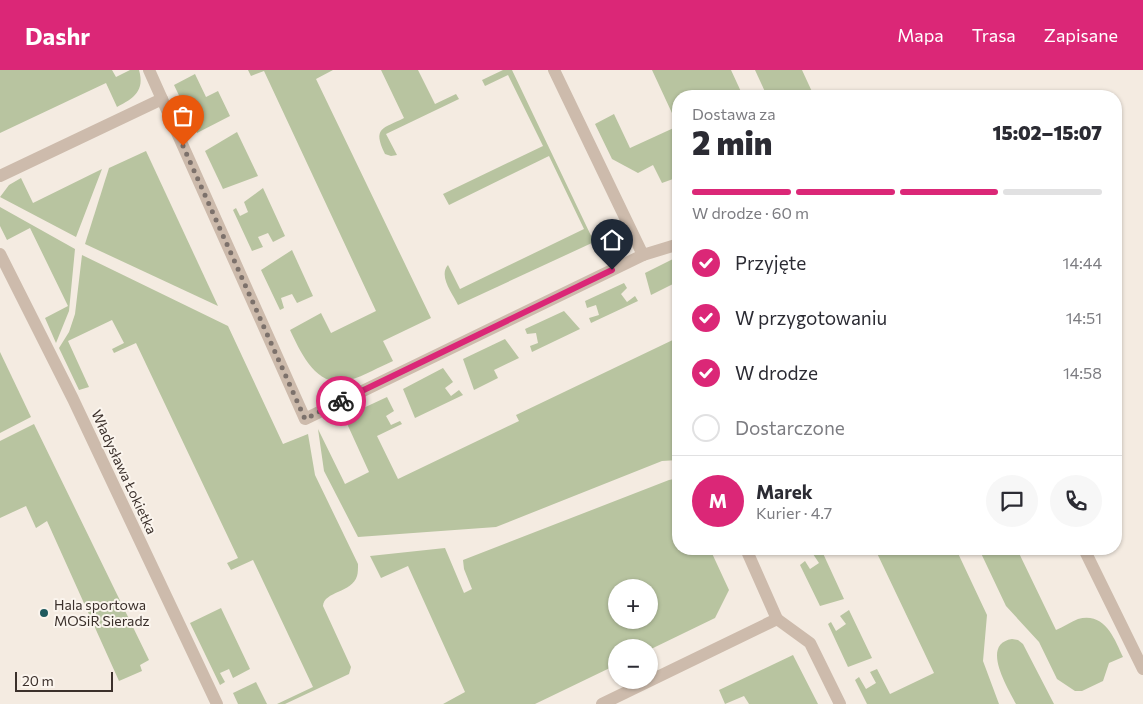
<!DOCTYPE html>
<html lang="pl">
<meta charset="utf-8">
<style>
:root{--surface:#fff;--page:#f7f7f7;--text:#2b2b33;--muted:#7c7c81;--line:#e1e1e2;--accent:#db2777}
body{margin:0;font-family:Commissioner,sans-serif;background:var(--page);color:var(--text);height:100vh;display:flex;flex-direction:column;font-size:19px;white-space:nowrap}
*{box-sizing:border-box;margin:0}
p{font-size:16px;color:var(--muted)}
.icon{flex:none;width:28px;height:28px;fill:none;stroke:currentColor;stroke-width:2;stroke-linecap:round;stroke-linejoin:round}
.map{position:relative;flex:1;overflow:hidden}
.panel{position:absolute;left:672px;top:20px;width:450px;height:465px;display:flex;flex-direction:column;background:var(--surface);border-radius:20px;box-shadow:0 1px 4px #0004}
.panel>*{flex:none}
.tools{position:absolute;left:608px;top:509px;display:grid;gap:10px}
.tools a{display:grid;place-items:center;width:50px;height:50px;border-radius:50%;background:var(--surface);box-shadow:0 1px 4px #0004;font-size:25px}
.scale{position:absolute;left:15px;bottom:12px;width:98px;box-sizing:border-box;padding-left:5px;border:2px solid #3b302b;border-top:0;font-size:14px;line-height:18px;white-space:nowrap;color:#3b302b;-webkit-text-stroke:4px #fbf5ee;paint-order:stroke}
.pin{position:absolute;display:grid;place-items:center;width:42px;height:42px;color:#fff;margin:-51px -21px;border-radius:50% 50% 50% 0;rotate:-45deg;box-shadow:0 0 5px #0007}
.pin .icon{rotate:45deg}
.courier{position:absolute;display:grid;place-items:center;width:50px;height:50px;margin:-25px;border:4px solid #db2777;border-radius:50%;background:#fff;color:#222;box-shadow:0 1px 6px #0007}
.head em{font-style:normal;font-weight:800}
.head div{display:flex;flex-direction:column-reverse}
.head{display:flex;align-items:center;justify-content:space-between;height:85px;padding:0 20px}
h1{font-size:32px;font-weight:800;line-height:38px}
.bar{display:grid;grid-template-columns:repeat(4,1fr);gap:8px 5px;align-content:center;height:60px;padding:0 20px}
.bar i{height:6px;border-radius:4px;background:var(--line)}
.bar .on{background:var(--accent)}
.bar p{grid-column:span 4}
.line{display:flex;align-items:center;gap:12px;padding:0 20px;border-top:1px solid var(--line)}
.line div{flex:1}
.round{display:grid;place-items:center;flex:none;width:52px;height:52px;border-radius:26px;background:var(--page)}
ol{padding:0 20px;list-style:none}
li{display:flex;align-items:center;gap:15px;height:55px}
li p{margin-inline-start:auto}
li .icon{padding:5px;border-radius:50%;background:var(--accent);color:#fff;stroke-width:4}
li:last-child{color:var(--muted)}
li i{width:28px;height:28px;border:2px solid var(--line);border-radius:50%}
header{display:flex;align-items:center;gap:30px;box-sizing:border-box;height:70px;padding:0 25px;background:var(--accent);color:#fff}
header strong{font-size:24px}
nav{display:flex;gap:28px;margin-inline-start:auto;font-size:18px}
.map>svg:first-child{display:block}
</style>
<header>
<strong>Dashr</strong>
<nav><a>Mapa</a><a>Trasa</a><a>Zapisane</a></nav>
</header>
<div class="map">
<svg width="1143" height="634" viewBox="0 0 1143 634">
<rect width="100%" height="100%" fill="#f4ebe1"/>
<g fill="#b8c4a0" fill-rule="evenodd">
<path d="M0,0H112L116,7L130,0H139C145,21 134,28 117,37L106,13L0,63Z"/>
<path d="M248,0H333L316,9L431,248L383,271L393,291C379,297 364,306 350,310C317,320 301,283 290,260L321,243L331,263L376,241L264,1L251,6Z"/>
<path d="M381,0H418L435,34L456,24L459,29L386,64L397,85L391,86L385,84C372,57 383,59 404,48Z"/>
<path d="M503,0H512L594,172L458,235C453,224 438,206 448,195L460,219L584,159L549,86L449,135L443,124L543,76L508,5L485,16L482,10Z"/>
<polygon points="652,0 731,0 743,26 679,26 679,121 673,109 662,113 653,95 638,103 612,89 595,54 614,44 630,78 678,56"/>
<polygon points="755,0 802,0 814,26 767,26"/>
<polygon points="195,4 206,27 218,21 230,46 197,63 174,15"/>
<polygon points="237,62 258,106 223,119 205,81"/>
<polygon points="146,81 218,236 85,174 109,98"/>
<polygon points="102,99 76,167 0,127 9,115 21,108 33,133"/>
<polygon points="263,118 285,166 273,172 268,163 258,167 263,177 252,181 233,140 236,138 240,146 248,142 244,132"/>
<polygon points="0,137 75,179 69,241 56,273 45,248 68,236 30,158 7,170 0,156"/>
<polygon points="292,180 313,226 297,233 292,224 281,228 284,238 280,240 261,200"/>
<path d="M82,185L228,256L283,374L308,364L315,405L358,494C358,498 358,503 357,506C352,523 324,521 323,536L351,597L349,604L285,634H277L313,617L253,490L231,500L227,493L238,488L136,273L114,283L112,279L124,273L112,250L68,271L89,317L79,320L59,278L69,262L75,244Z"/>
<polygon points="679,186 679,211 651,225 645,203"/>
<polygon points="624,213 627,218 621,224 627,232 635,226 638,231 591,253 589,248 599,245 596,235 587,238 585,231"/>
<polygon points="564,241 580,259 532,282 530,276 538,273 536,263 527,264 525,259"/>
<polygon points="679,267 679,390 662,391 496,457 358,467 324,401 318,359 345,414 369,402 344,347 387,327 394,341 386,346 391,355 400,351 402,354 377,366 398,409 519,351 516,345"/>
<polygon points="505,269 519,288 494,300 498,308 474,320 463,289"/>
<polygon points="0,282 31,347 0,363"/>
<polygon points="443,298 453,312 445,318 451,326 459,320 463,325 415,348 403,319"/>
<polygon points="34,354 149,590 140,595 142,601 119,611 47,451 36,458 26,436 0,448 0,371"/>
<path d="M679,408V479H710L729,520L715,548L649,580V578H616V595L535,634H443L465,622L408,496L381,508L370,486L445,478L464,523L472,519L464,499L463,490L669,410ZM616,518H649V550H616Z"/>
<polygon points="821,479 844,529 820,536 800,495 805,491 810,499 819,493 813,484"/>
<polygon points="875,479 956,479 987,545 983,591 999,634 867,634 855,610 859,607 866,619 876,613 870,602 877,599 890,624 934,603"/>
<path d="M979,479H1017L1056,560C1063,557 1071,552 1078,549C1105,542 1114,568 1123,587L1109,593L1103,611L1082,621H1075L1057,609L1039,572L1006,536Z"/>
<polygon points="221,538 250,599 233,608 229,599 220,603 225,612 220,615 190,553"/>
<polygon points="849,540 872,588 848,597 828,554 831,552 836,561 846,554 840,546"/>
<path d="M1012,569L1018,570L1023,574L1054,634H1016C1008,618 980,574 1012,569Z"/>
<polygon points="793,585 818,634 749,634 744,626 725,634 719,620"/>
<polygon points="256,612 267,634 238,634 233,623"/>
</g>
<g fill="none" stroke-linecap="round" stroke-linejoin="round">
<g stroke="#cdbbac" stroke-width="12">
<polyline points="149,0 305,349 643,185 679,174"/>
<polyline points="554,0 643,185"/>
<polyline points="0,106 162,29"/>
<polyline points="0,184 73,329 217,634"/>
<polyline points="1084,479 1143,599"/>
<polyline points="777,549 810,573 840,634"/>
<polyline points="602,634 777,549 746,479"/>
</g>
</g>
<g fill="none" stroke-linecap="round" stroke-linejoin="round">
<polyline stroke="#7c716b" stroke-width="5" stroke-dasharray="0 9" points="183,76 305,349 341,331"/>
<polyline stroke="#db2777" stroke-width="6" points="341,331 612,200"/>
</g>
<circle fill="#1f5a5e" stroke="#fbf5ee" stroke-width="2" cx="44" cy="543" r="5"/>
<g text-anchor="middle" stroke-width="4" stroke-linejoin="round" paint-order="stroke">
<g font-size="14" fill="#3b302b" stroke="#fbf5ee">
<text transform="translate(124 402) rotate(65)" y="5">Władysława Łokietka</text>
</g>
<g font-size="14" fill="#3b302b" stroke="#fbf5ee" text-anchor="start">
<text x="54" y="540">Hala sportowa<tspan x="54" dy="16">MOSiR Sieradz</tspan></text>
</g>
</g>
</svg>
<div class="tools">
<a>+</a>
<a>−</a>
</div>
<div class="scale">20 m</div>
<div class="pin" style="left:183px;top:76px;background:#ea580c"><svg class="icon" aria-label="bag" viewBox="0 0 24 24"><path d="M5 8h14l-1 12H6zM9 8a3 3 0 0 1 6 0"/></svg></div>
<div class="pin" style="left:612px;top:200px;background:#1f2937"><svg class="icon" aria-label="home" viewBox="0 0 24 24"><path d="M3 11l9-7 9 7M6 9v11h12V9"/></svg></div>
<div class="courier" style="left:341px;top:331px"><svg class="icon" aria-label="bike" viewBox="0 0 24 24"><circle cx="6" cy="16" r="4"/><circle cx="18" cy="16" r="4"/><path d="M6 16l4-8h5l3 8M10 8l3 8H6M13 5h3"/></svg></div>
<section class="panel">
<div class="head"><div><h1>2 min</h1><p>Dostawa za</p></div><em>15:02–15:07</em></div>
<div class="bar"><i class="on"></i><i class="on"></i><i class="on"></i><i></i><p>W drodze · 60 m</p></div>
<ol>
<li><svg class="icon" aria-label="check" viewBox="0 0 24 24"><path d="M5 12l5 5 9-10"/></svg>Przyjęte<p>14:44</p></li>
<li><svg class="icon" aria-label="check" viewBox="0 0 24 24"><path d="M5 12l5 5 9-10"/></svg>W przygotowaniu<p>14:51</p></li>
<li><svg class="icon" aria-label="check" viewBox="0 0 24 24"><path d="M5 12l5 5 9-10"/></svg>W drodze<p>14:58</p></li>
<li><i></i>Dostarczone</li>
</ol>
<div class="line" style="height:90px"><b class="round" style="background:var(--accent);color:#fff">M</b><div><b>Marek</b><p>Kurier · 4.7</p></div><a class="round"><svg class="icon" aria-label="chat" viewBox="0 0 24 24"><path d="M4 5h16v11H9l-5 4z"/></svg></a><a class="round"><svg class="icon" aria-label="phone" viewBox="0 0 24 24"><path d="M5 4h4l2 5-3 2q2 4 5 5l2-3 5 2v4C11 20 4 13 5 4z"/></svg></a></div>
</section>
</div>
